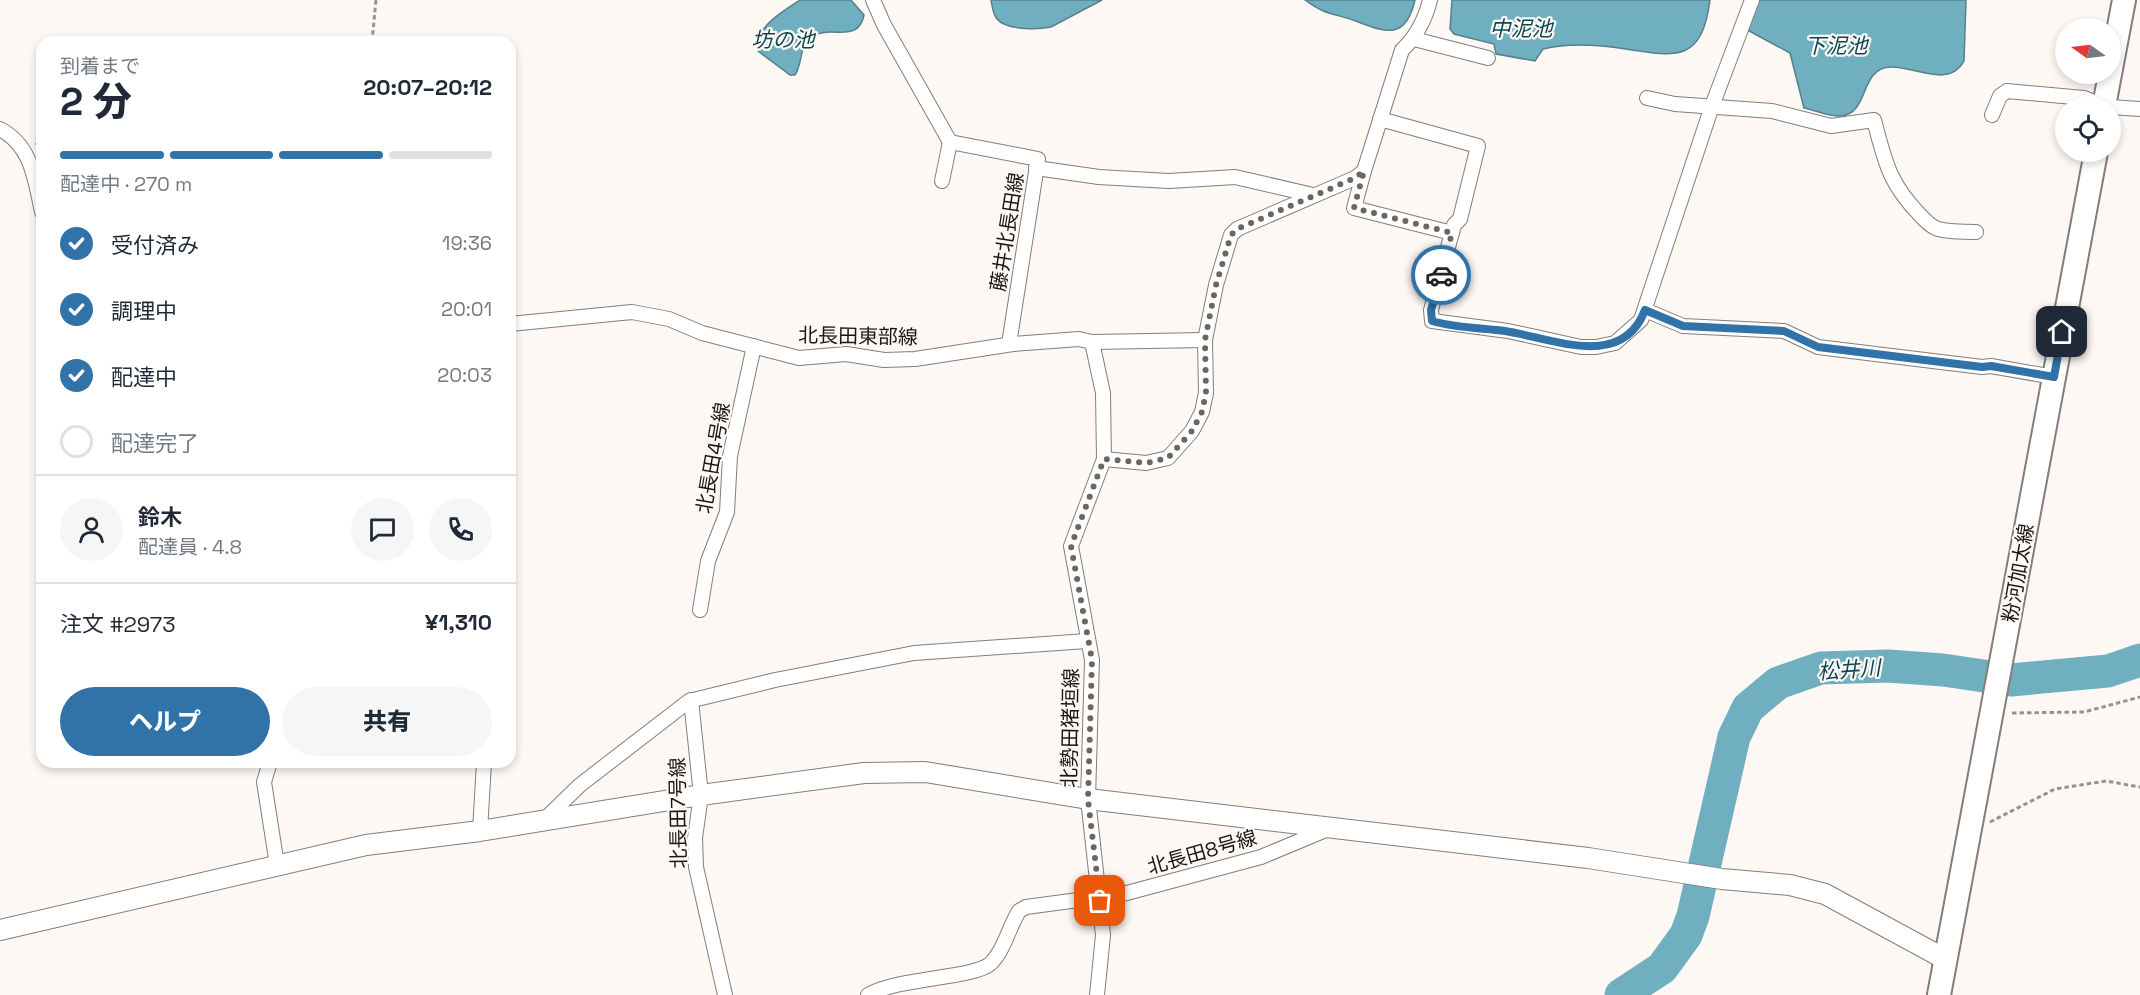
<!DOCTYPE html>
<html lang="ja">
<meta charset="utf-8">
<style>
:root{--surface:#fff;--page:#f6f6f7;--text:#1f2937;--muted:#747a83;--line:#e0e1e3;--accent:#3172a8}
body{margin:0;font-family:"Space Grotesk","Noto Sans JP",sans-serif;background:var(--page);color:var(--text);height:100vh;display:flex;flex-direction:column;font-size:22px;white-space:nowrap}
*{box-sizing:border-box;margin:0}
p{font-size:20px;color:var(--muted)}
.icon{flex:none;width:33px;height:33px;fill:none;stroke:currentColor;stroke-width:2;stroke-linecap:round;stroke-linejoin:round}
.map{position:relative;flex:1;overflow:hidden}
.side{position:absolute;left:36px;top:36px;width:480px;height:732px;display:flex;flex-direction:column;background:var(--surface);border-radius:18px;box-shadow:0 3px 9px #0003}
.side>*{flex:none}
.needle{width:39px;rotate:284deg}
.fabs{position:absolute;left:2055px;top:18px;display:grid;gap:12px}
.fabs a{display:grid;place-items:center;width:66px;height:66px;border-radius:50%;background:var(--surface);box-shadow:0 3px 9px #0003;font-size:30px}
.pin{position:absolute;display:grid;place-items:center;width:51px;height:51px;color:#fff;margin:-26px;border-radius:12px;box-shadow:0 3px 9px #0006}
.courier{position:absolute;display:grid;place-items:center;width:60px;height:60px;margin:-30px;border:4px solid #3172a8;border-radius:50%;background:#fff;color:#222;box-shadow:0 2px 8px #0007}
.headline em{font-style:normal;font-weight:800}
.headline div{display:flex;flex-direction:column-reverse}
.headline{display:flex;align-items:center;justify-content:space-between;height:102px;padding:0 24px}
h1{font-size:39px;font-weight:800;line-height:45px}
.bar{display:grid;grid-template-columns:repeat(4,1fr);gap:9px 6px;align-content:center;height:72px;padding:0 24px}
.bar i{height:8px;border-radius:4px;background:var(--line)}
.bar .current{background:var(--accent)}
.bar p{grid-column:span 4}
.line{display:flex;align-items:center;gap:15px;padding:0 24px;border-top:2px solid var(--line)}
.line div{flex:1}
.round{display:grid;place-items:center;flex:none;width:63px;height:63px;border-radius:32px;background:var(--page)}
ol{padding:0 24px;list-style:none}
li{display:flex;align-items:center;gap:18px;height:66px}
li p{margin-inline-start:auto}
li .icon{padding:6px;border-radius:50%;background:var(--accent);color:#fff;stroke-width:4}
li:last-child{color:var(--muted)}
li i{width:33px;height:33px;border:3px solid var(--line);border-radius:50%}
.cta{display:flex;gap:12px;margin-top:auto;padding:12px 24px}
.cta a{flex:1;height:69px;border-radius:36px;background:var(--accent);color:#fff;font-size:24px;font-weight:800;line-height:69px;text-align:center}
.cta a+a{background:var(--page);color:var(--text)}
.map>svg:first-child{display:block}
</style>
<div class="map">
<svg width="2140" height="995" viewBox="0 0 2140 995">
<rect width="100%" height="100%" fill="#fef8f5"/>
<g fill="#6fafbf" stroke="#55818c" stroke-width="1.5">
<path d="M800,0H851L864,15C858,44 832,25 812,36C799,43 803,64 795,75H790L758,51L755,45C761,24 783,11 800,0Z"/>
<path d="M991,0H1102L1051,27C1037,30 1006,30 997,19C993,14 992,6 991,0Z"/>
<path d="M1305,0H1415C1405,43 1383,31 1353,20C1332,13 1325,15 1305,0Z"/>
<path d="M1452,0H1710C1702,62 1677,57 1626,49C1600,45 1568,43 1543,49L1535,61L1496,54L1494,44L1454,34L1450,29Z"/>
<path d="M1747,0H1966L1964,61C1949,89 1914,66 1891,67C1859,68 1870,113 1841,116C1830,117 1815,110 1804,108L1790,53L1740,26Z"/>
</g>
<g fill="none" stroke-linecap="round" stroke-linejoin="round">
<polyline stroke="#6fafbf" stroke-width="33" points="1621,995 1662,968 1686,935 1693,916 1734,737 1748,708 1778,683 1821,668 1888,666 1943,670 2011,680 2108,671 2140,660"/>
<g stroke="#847d7a" stroke-width="16">
<g id="street">
<polyline points="873,0 884,25 950,142 1038,159 1009,344"/>
<polyline points="1414,39 1488,58"/>
<path d="M1647,98L1675,104L1772,111L1831,126L1874,120C1885,162 1889,183 1920,215C1926,221 1931,227 1938,229C1950,232 1964,232 1976,232"/>
<polyline points="2110,107 2140,109"/>
<polyline points="1992,115 2000,96 2007,91 2084,98 2104,106"/>
<polyline points="1380,119 1478,146 1460,219 1454,225 1431,310 1432,321 1508,331 1581,347 1596,347 1615,343 1641,320 1712,106 1752,0"/>
<path d="M0,129C32,146 35,180 42,212"/>
<polyline points="1036,168 1099,177 1169,181 1235,177 1313,195"/>
<polyline points="1364,171 1354,208 1452,233"/>
<polyline points="942,181 950,142"/>
<polyline points="1645,310 1683,326 1784,331 1818,347 1982,367 1991,366 2054,377"/>
<polyline points="510,324 632,312 669,319 702,333 799,358 846,354 884,360 915,359 1013,344 1079,339 1092,342 1103,393 1104,459"/>
<polyline points="1092,342 1205,340"/>
<polyline points="700,610 708,561 727,512 730,456 754,346"/>
<polyline points="691,700 701,795 695,838 696,867 725,995"/>
<polyline points="270,762 264,782 277,865"/>
<polyline points="545,819 580,785 689,701 775,680 914,653 1087,641"/>
<polyline points="480,831 484,762"/>
<path d="M868,995C896,978 974,978 990,964C1004,951 1009,927 1019,911L1026,907L1123,894L1261,857L1328,829"/>
<path d="M1097,995L1103,935L1088,799L1092,660L1071,546L1104,459L1146,463L1168,458L1192,431L1202,412L1206,393L1205,340L1216,285L1231,235L1237,229L1355,178L1364,171L1402,50C1417,36 1425,20 1430,0"/>
</g>
</g>
<g stroke="#847d7a" stroke-width="22">
<polyline id="secondary" points="0,930 366,845 480,831 701,795 864,773 925,772 1088,799 1588,858 1722,879 1790,885 1825,894 1945,959"/>
</g>
<g stroke="#847d7a" stroke-width="26">
<g id="primary">
<polyline points="2104,106 2124,0"/>
<polyline points="1939,995 2096,152"/>
</g>
</g>
<g stroke="#979290" stroke-width="3" stroke-dasharray="4.5 3" stroke-linecap="butt">
<polyline points="372,42 376,0"/>
<polyline points="36,145 42,137"/>
<polyline points="2012,713 2084,712 2140,697"/>
<polyline points="1990,822 2055,789 2106,781 2140,787"/>
</g>
<use href="#street" stroke="#fff" stroke-width="14"/>
<use href="#secondary" stroke="#fff" stroke-width="20"/>
<use href="#primary" stroke="#fff" stroke-width="22"/>
</g>
<g fill="none" stroke-linecap="round" stroke-linejoin="round">
<polyline stroke="#696664" stroke-width="6" stroke-dasharray="0 10.8" points="1100,901 1088,799 1092,660 1071,546 1104,459 1146,463 1168,458 1192,431 1202,412 1206,393 1205,340 1216,285 1231,235 1237,229 1355,178 1364,171 1354,208 1452,233 1441,275"/>
<path stroke="#3172a8" stroke-width="8" d="M1441,275L1431,310L1432,321C1456,328 1482,328 1505,331C1551,338 1622,371 1645,310L1683,326L1784,331L1818,347L1982,367L1991,366L2054,377L2062,332"/>
</g>
<g text-anchor="middle" stroke-width="4.5" stroke-linejoin="round" paint-order="stroke">
<g font-size="20" fill="#191716" stroke="#fef8f5">
<text transform="translate(1007 232) rotate(-81)" y="7">藤井北長田線</text>
<text transform="translate(858 336) rotate(1)" y="7">北長田東部線</text>
<text transform="translate(713 458) rotate(-80)" y="7">北長田4号線</text>
<text transform="translate(2018 573) rotate(-80)" y="7">粉河加太線</text>
<text transform="translate(1070 728) rotate(-89)" y="7">北勢田猪垣線</text>
<text transform="translate(678 813) rotate(-91)" y="7">北長田7号線</text>
<text transform="translate(1202 852) rotate(-16)" y="7">北長田8号線</text>
</g>
<g font-size="21" font-style="italic" fill="#0b4652" stroke="#fef8f5">
<text x="1521" y="36">中泥池</text>
<text x="783" y="47">坊の池</text>
<text x="1836" y="53">下泥池</text>
<text transform="translate(1849 670) rotate(-4)" y="7">松井川</text>
</g>
</g>
</svg>
<div class="fabs">
<a><svg class="needle" viewBox="-14 -14 28 28"><path d="M0-13l5 13h-10z" fill="#e53935"/><path d="M0 13l5-13h-10z" fill="#747a83"/></svg></a>
<a><svg class="icon" aria-label="locate" viewBox="0 0 24 24"><circle cx="12" cy="12" r="6"/><path d="M12 2v4M12 18v4M2 12h4M18 12h4"/></svg></a>
</div>
<div class="pin" style="left:1100px;top:901px;background:#ea580c"><svg class="icon" aria-label="bag" viewBox="0 0 24 24"><path d="M5 8h14l-1 12H6zM9 8a3 3 0 0 1 6 0"/></svg></div>
<div class="pin" style="left:2062px;top:332px;background:#1f2937"><svg class="icon" aria-label="home" viewBox="0 0 24 24"><path d="M3 11l9-7 9 7M6 9v11h12V9"/></svg></div>
<div class="courier" style="left:1441px;top:275px"><svg class="icon" aria-label="car" viewBox="0 0 24 24"><path d="M5 17H2v-5l4-1 3-4h7l3 4 3 1v5h-3M9 17h6M6 11h13"/><circle cx="7" cy="17" r="2"/><circle cx="17" cy="17" r="2"/></svg></div>
<section class="side">
<div class="headline"><div><h1>2 分</h1><p>到着まで</p></div><em>20:07–20:12</em></div>
<div class="bar"><i class="current"></i><i class="current"></i><i class="current"></i><i></i><p>配達中 · 270 m</p></div>
<ol>
<li><svg class="icon" aria-label="check" viewBox="0 0 24 24"><path d="M5 12l5 5 9-10"/></svg>受付済み<p>19:36</p></li>
<li><svg class="icon" aria-label="check" viewBox="0 0 24 24"><path d="M5 12l5 5 9-10"/></svg>調理中<p>20:01</p></li>
<li><svg class="icon" aria-label="check" viewBox="0 0 24 24"><path d="M5 12l5 5 9-10"/></svg>配達中<p>20:03</p></li>
<li><i></i>配達完了</li>
</ol>
<div class="line" style="height:108px"><a class="round"><svg class="icon" aria-label="person" viewBox="0 0 24 24"><circle cx="12" cy="8" r="4"/><path d="M4 21q1-7 8-7t8 7"/></svg></a><div><b>鈴木</b><p>配達員 · 4.8</p></div><a class="round"><svg class="icon" aria-label="chat" viewBox="0 0 24 24"><path d="M4 5h16v11H9l-5 4z"/></svg></a><a class="round"><svg class="icon" aria-label="phone" viewBox="0 0 24 24"><path d="M5 4h4l2 5-3 2q2 4 5 5l2-3 5 2v4C11 20 4 13 5 4z"/></svg></a></div>
<div class="line" style="height:78px"><div>注文 #2973</div><b>¥1,310</b></div>
<div class="cta"><a>ヘルプ</a><a>共有</a></div>
</section>
</div>
